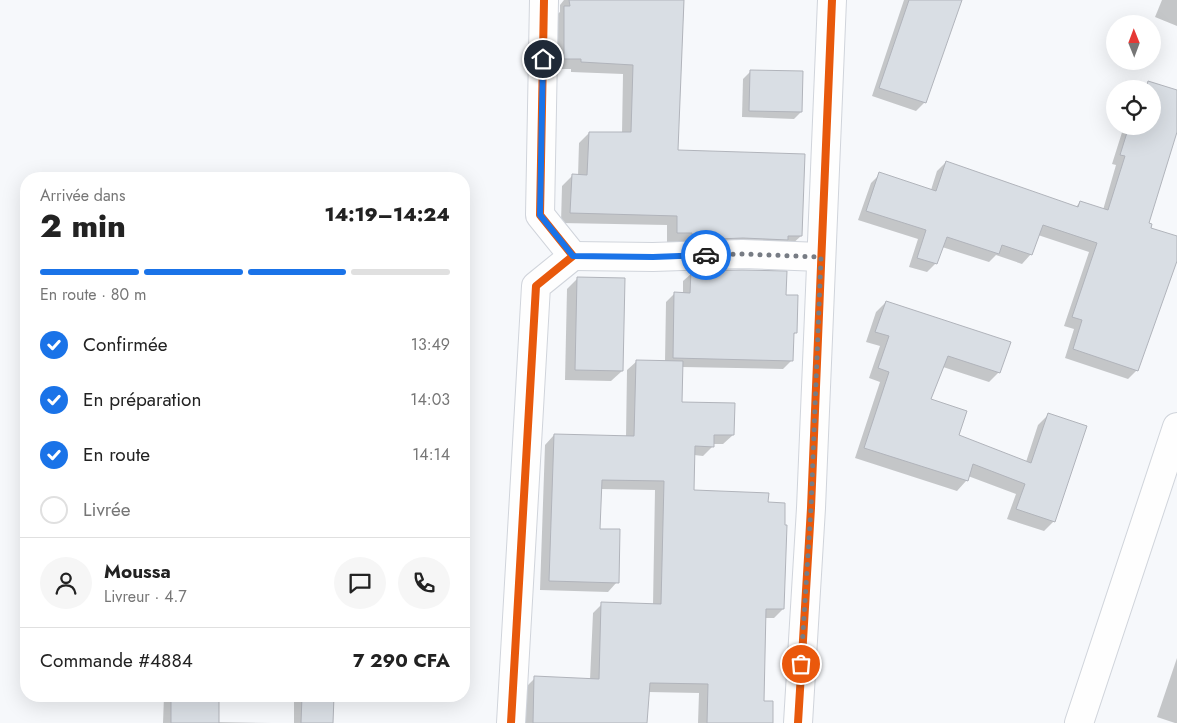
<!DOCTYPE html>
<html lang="fr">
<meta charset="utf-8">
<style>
:root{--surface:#fff;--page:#f6f6f6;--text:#222;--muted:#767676;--line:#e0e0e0;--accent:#1a73e8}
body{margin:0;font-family:Jost,sans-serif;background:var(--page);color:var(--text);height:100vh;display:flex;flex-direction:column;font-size:19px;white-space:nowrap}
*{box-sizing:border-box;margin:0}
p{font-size:16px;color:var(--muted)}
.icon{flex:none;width:28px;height:28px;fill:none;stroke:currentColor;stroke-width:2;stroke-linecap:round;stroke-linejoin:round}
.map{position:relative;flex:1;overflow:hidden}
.panel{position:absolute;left:20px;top:172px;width:450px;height:530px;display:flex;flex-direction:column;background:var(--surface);border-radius:20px;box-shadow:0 5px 20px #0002}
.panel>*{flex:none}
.needle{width:32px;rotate:359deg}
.tools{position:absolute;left:1106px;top:15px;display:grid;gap:10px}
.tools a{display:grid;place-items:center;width:55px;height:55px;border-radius:50%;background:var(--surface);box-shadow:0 5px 20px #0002;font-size:25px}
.pin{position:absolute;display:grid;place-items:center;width:42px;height:42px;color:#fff;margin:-21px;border:2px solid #fff;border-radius:50%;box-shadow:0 1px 5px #0007}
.courier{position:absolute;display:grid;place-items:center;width:50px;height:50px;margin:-25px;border:4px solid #1a73e8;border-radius:50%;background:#fff;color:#222;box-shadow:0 1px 6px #0007}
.head em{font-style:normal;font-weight:800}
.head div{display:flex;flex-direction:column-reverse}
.head{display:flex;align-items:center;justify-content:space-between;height:85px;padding:0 20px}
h1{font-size:32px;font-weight:800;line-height:38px}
.bar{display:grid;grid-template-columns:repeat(4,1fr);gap:8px 5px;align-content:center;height:60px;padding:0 20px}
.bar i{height:6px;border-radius:4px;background:var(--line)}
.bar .active{background:var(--accent)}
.bar p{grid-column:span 4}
.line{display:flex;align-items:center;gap:12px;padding:0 20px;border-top:1px solid var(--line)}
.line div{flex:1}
.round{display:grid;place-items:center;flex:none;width:52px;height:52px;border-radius:26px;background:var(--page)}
ol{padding:0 20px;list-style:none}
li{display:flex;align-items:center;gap:15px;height:55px}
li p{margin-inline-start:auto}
li .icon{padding:5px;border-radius:50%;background:var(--accent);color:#fff;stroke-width:4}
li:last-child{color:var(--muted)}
li i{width:28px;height:28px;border:2px solid var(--line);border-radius:50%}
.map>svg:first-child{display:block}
</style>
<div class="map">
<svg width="1177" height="723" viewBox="0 0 1177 723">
<rect width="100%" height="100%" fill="#f6f8fb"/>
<g fill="#0003">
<polygon points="564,0 684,0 677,152 801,236 790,246 667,243 667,225 561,223 562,186 572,176 578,176 579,143 589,133 622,133 623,74 571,72 571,69 554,69 554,17 560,12 560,5"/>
<polygon points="904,0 961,0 925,102 916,111 872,96"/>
<polygon points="1162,0 1177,0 1177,26 1155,17"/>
<polygon points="751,71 801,112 794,119 742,117 743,79"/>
<polygon points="1149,83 1177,91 1177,128 1147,224 1149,228 1177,237 1177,257 1137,370 1128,379 1065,358 1074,329 1064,326 1089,252 1038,235 1031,254 1022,264 996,255 989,262 942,247 936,263 927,272 909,267 918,239 858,220 871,183 880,174 931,190 937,171 946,162 1076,207 1080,202 1103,210 1116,165 1112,164 1124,126 1152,126 1152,89 1143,89"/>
<polygon points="692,273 785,296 795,333 793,335 792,360 783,369 682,367 681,403 733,435 723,444 713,444 713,446 703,456 694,455 693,491 767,503 783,609 774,618 765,618 763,702 771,723 698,723 699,693 648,692 647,723 525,723 526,687 535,678 590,680 593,613 602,604 653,605 655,490 600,489 598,530 617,582 608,592 540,590 545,445 554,435 626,437 627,370 637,361 665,361 666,302 675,293 683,294 683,281"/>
<polygon points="578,278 622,371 611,381 565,380 567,289"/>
<polygon points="886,302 999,372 989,382 943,367 930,400 957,436 1026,462 1038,425 1048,415 1054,521 1044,531 1007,519 1016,494 968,476 966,481 957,491 855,458 880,382 869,378 880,346 866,342 876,312"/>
<polygon points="1177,658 1177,723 1175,723 1157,717"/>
<polygon points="164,696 218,696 218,722 273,723 163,723"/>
<polygon points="294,696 333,696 332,723 294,723"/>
</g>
<g fill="#d9dee4" stroke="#b1b4bb">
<polygon points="569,0 684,0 678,150 805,154 802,236 788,236 788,240 743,238 692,240 692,233 677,233 677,216 570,213 572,174 587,175 589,132 631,132 633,65 581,62 581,59 564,59 564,6 570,6"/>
<polygon points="909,0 962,0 926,103 879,88"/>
<polygon points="750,70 803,71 802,112 749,111"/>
<polygon points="1148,81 1177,90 1177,132 1149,223 1152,224 1151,228 1177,236 1177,261 1138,371 1073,349 1082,320 1072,317 1097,243 1043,225 1032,255 1002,245 999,254 947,237 937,264 917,258 926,230 866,211 879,172 936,191 946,161 1078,207 1080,201 1108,210 1125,156 1120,155 1129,126 1152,126 1152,89 1146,89"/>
<polygon points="742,270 787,271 786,295 798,295 797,333 794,333 793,361 673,358 674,292 690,293 691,271"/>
<polygon points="577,277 625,278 623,371 575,370"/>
<polygon points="886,301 1011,342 1000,373 948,356 931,399 967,411 959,435 1031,463 1048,413 1087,426 1055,522 1016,509 1025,484 973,464 968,481 864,448 889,372 878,368 889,336 875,332"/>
<polygon points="636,360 683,361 682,402 735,403 734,435 714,435 714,447 695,446 694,490 769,493 768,502 785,503 785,525 787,525 784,609 766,609 764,701 773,701 773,723 707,723 708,684 652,683 650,683 647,723 533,723 534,676 599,679 601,602 661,604 664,481 602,480 600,529 620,529 619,583 549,581 554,434 634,436"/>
<rect x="171" y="696" width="48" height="27"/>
<polygon points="302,696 334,696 333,723 301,723"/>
</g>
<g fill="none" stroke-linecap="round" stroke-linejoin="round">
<g stroke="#d0d4db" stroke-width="30">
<g id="street">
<polyline points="573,256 653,257 742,254 821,257"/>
<polyline points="511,723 536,286 573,256 540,215 544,0"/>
<polyline points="798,723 811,508 832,0"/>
</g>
</g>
<g stroke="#d0d4db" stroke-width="30">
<polyline id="secondary" points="1079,723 1177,427"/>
</g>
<use href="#street" stroke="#fefefe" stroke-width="28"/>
<use href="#secondary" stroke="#fefefe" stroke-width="28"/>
<g stroke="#fff" stroke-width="11">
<g id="cycleway">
<polyline points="511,723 536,286 573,256 540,215 544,0"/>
<polyline points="798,723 811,508 832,0"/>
</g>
</g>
<use href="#cycleway" stroke="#e8590c" stroke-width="8"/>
</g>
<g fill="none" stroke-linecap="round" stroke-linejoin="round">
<polyline stroke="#777c84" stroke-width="5" stroke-dasharray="0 9" points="706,255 742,254 821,257 811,508 801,664"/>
<polyline stroke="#1a73e8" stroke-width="6" points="543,59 540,215 573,256 653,257 706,255"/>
</g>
</svg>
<div class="tools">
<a><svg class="needle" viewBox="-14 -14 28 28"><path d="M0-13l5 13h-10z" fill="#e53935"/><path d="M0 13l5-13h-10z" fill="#767676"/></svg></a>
<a><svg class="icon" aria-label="locate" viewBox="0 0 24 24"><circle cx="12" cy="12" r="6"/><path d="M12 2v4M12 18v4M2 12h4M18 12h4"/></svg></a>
</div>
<div class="pin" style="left:801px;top:664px;background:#ea580c"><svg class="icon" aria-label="bag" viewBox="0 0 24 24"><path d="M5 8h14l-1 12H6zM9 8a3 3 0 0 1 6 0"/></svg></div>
<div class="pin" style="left:543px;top:59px;background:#1f2937"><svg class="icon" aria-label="home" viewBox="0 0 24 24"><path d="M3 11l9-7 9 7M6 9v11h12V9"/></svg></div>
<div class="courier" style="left:706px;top:255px"><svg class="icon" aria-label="car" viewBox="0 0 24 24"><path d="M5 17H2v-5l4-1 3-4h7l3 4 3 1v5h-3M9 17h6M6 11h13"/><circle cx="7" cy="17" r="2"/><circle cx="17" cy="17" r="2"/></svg></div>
<section class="panel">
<div class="head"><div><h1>2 min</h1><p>Arrivée dans</p></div><em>14:19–14:24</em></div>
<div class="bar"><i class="active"></i><i class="active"></i><i class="active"></i><i></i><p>En route · 80 m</p></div>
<ol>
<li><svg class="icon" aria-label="check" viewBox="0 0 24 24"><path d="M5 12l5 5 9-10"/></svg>Confirmée<p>13:49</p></li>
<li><svg class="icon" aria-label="check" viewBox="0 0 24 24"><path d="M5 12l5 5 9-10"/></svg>En préparation<p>14:03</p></li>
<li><svg class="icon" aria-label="check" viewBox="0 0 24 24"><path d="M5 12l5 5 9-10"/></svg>En route<p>14:14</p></li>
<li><i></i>Livrée</li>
</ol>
<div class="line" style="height:90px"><a class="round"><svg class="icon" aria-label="person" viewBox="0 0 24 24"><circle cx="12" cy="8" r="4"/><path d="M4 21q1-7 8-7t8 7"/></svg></a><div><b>Moussa</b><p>Livreur · 4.7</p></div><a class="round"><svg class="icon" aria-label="chat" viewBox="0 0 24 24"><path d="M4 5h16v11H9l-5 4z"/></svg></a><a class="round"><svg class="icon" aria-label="phone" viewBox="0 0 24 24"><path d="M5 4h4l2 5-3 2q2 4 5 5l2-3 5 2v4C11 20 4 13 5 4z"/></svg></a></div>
<div class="line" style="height:65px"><div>Commande #4884</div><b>7 290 CFA</b></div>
</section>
</div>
